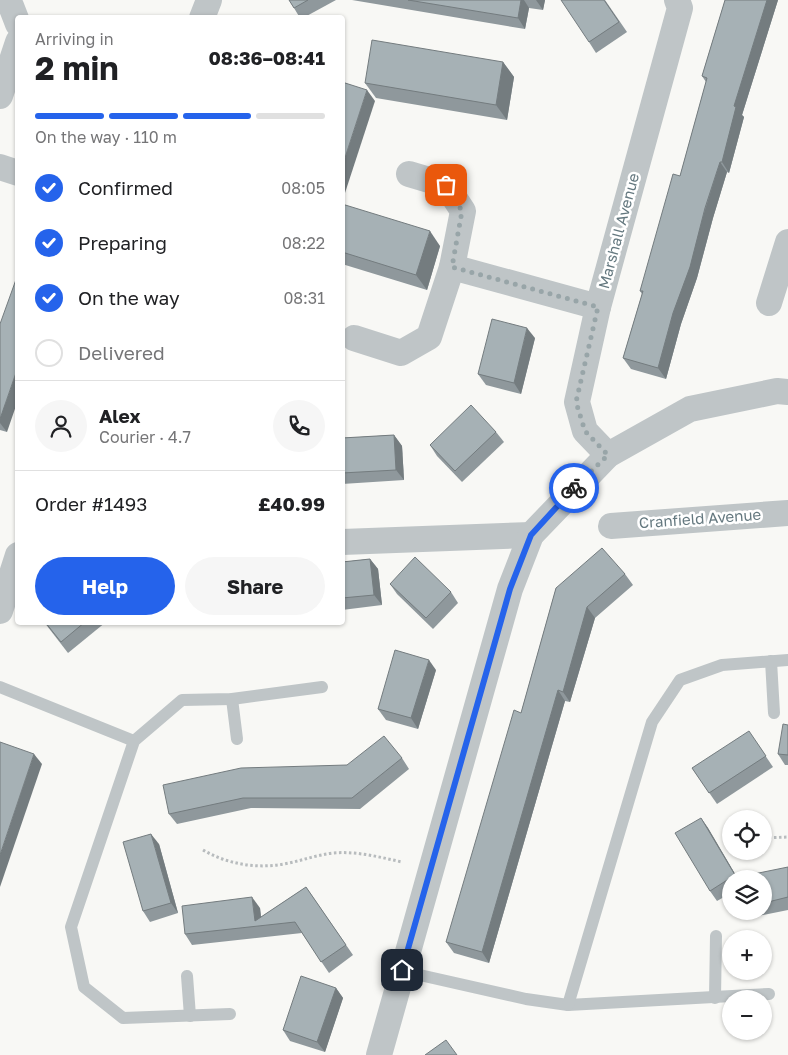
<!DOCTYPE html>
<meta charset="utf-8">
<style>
:root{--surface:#fff;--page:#f6f6f6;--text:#202124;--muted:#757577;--line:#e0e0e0;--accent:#2563eb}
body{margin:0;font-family:"Golos Text",sans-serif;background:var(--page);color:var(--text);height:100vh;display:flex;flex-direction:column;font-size:19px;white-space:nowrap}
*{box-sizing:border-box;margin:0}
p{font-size:16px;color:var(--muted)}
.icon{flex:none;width:28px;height:28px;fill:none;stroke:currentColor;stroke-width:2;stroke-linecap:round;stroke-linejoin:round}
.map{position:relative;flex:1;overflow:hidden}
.side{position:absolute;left:15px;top:15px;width:330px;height:610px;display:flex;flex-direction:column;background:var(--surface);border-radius:5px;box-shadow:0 1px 4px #0004}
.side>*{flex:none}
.controls{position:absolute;left:722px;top:810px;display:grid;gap:10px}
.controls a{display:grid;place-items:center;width:50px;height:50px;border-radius:50%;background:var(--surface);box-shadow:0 1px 4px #0004;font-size:25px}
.pin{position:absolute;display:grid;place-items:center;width:42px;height:42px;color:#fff;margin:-21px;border-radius:10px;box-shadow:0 2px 8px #0006}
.courier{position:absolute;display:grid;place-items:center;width:50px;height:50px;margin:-25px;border:4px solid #2563eb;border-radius:50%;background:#fff;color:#222;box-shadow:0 1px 6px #0007}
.headline em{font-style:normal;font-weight:700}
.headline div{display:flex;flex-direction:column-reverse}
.headline{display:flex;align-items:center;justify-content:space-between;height:85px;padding:0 20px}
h1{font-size:32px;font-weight:700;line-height:38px}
.bar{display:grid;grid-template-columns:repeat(4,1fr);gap:8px 5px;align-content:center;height:60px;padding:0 20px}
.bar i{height:6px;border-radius:4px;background:var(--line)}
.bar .active{background:var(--accent)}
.bar p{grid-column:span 4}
.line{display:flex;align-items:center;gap:12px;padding:0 20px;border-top:1px solid var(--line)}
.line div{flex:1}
.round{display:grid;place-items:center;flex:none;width:52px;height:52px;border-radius:26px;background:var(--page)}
ol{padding:0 20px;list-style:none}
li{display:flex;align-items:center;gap:15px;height:55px}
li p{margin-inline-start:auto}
li .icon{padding:5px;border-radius:50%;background:var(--accent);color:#fff;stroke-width:4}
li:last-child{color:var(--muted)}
li i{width:28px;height:28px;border:2px solid var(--line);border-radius:50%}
.primary-button{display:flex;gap:10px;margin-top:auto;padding:10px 20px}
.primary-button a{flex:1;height:58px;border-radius:30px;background:var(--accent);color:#fff;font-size:20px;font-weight:700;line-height:58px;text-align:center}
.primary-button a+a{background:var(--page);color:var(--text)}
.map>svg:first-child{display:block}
</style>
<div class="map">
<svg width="788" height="1055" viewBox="0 0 788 1055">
<rect width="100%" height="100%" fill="#f8f8f5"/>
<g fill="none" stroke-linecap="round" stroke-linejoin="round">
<g stroke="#b8bcbe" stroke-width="3" stroke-dasharray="2.5 2.5" stroke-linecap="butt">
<polyline points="764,838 788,837"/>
<path d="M203,850C227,864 256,869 284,864C301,861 316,855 333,853C357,851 379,857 402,862"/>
</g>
<g stroke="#bfc5c7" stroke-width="12">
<polyline points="771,661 774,713"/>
<polyline points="0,687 134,741"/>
<polyline points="232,699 237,739"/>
<polyline points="402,971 526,999 568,1005 769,994"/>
<polyline points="187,976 190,1016"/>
<polyline points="715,998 716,936"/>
<polyline points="568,1005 652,722 680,680 722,665 788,660"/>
<polyline points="230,1014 123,1018 84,987 71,927 134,741 182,700 232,699 322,687"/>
</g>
<g stroke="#bfc5c7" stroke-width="26">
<polyline points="2,0 11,6 18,24"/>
<polyline points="202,18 209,0"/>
<polyline points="0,96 18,42"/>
<polyline points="0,167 18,173"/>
<polyline points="452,267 598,307"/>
<polyline points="769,303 788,242"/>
<polyline points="354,338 401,353 429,337 452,267 463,211 446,185 409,174"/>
<polyline points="608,455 585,431 577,402 598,307 680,8 677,0"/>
<polyline points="611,526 788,513"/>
<polyline points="342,542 531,535"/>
<polyline points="0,611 18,555"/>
<polyline points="379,1055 510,589 531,535 608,455 690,409 777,391 788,392"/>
</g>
</g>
<g fill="#8f989c">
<polygon points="289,0 336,0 303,18 300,18 294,8"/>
<polygon points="352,0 545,0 543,10 529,8 525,29"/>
<polygon points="605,0 627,32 596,53 589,42"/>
<polygon points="725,0 778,0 742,115 744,117 729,173 727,172 713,218 697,278 681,324 666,379 631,369 623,358 642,294 640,291 680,176 706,82 702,76"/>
<polygon points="503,62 514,77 507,120 376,98 365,83"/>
<polygon points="342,204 440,246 427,290 342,264"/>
<polygon points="0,324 7,432 0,430"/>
<polygon points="535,338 521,394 486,385 478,374"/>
<polygon points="496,432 504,442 462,482 437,456 430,445"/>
<polygon points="394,435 402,446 404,480 342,484 342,438"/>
<polygon points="370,559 378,569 382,605 342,610 342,562"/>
<polygon points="625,574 633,585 595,618 570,702 565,701 489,963 454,953 446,942 521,713 556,588"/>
<polygon points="390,584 451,592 458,603 433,629 397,594"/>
<polygon points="44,622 106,622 68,653"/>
<polygon points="436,670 418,729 386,720 378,709"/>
<polygon points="788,725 788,765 785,765 778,754"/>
<polygon points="756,742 773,767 717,804 692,768"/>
<polygon points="402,758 409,769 360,809 251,808 177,824 169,814 347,765"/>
<polygon points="701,818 708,828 738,879 731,879 731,893 717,901 710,891"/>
<polygon points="159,844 178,913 150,922 143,911"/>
<polygon points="788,867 788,910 758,916 755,911 764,911 764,879"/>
<polygon points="306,887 353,955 329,973 302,933 192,945 185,934 260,908 261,917"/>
<polygon points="336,988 343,998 325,1052 290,1041 283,1030"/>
</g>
<g fill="#747c7f">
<polygon points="521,0 524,0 529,8 525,29 518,18"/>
<polygon points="536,0 545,0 543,10"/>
<polygon points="767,0 778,0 742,115 744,117 729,173 722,162 734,106"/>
<polygon points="503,62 514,77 507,120 496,105"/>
<polygon points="367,90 375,101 344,196 342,194 342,167"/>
<polygon points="720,162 727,172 713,218 697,278 681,324 666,379 658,368 673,313"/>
<polygon points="430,231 440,246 427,290 416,275"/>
<polygon points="527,328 535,338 521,394 514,383"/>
<polygon points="18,367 18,400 7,432 0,423 0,419"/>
<polygon points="394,435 402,446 404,480 396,470"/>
<polygon points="370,559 378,569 382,605 374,595"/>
<polygon points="587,607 595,618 570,702 563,692"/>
<polygon points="429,660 436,670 418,729 411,718"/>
<polygon points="558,690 565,701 489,963 482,952"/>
<polygon points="34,754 42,764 0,887 0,855"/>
<polygon points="701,818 708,828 738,879 735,875"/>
<polygon points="151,834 159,844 178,913 171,903"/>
<polygon points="252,897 260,908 262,926 255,921"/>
<polygon points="336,988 343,998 325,1052 317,1042"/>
</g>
<g fill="#a6b1b5" stroke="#747c7f">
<polygon points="289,0 308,0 294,8"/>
<polygon points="408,0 521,0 518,18"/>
<polygon points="561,0 604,0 619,22 589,42"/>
<polygon points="725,0 767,0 734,106 736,107 722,162 720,162 705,208 690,267 673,313 658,368 623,358 643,291 640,291 673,174 680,176 707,78 702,76"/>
<polygon points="372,40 503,62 496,105 365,83"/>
<polygon points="342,82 367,90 342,167"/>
<polygon points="342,204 430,231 416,275 342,252"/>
<polygon points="18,274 18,367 0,419 0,324"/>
<polygon points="492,319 527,328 514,383 478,374"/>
<polygon points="471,405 496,432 455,471 430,445"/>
<polygon points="394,435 396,470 342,473 342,438"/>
<polygon points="602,548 625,574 587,607 563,692 558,690 482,952 446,942 514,710 521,713 556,588"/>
<polygon points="415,557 451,592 426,618 390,584"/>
<polygon points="370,559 374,595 342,598 342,562"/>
<polygon points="45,622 85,622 61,642"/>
<polygon points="395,650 429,660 411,718 378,709"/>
<polygon points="783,724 788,725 788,755 778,754"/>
<polygon points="749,731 766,756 709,793 692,768"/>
<polygon points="384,736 402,758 352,798 243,798 169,814 163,785 241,768 347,765"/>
<polygon points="0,742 34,754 0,855"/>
<polygon points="701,818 735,875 710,891 675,833"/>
<polygon points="151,834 171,903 143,911 123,842"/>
<polygon points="788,867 788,897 764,903 764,879 745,879 744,876"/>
<polygon points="306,887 346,945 321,962 295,922 185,934 182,906 252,897 255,921"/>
<polygon points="301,976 336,988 317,1042 283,1030"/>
<polygon points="446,1040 457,1055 425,1055"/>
</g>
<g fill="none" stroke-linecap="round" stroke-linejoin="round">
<polyline stroke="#98a5a8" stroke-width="5" stroke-dasharray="0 9" points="446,185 462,211 452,267 598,307 576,402 585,431 608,455 574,488"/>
<polyline stroke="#2563eb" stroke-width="6" points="402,970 510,589 531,535 574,488"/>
</g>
<g text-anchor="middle" stroke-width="5" stroke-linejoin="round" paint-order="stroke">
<g font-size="15" fill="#64787f" stroke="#fff">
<text transform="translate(619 231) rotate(-75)" y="5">Marshall Avenue</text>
<text transform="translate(700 519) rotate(-4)" y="5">Cranfield Avenue</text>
</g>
</g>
</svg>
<div class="controls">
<a><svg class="icon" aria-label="locate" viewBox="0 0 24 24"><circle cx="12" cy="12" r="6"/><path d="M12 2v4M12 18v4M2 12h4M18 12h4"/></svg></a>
<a><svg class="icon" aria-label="layers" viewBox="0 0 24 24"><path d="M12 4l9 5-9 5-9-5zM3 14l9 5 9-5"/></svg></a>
<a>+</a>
<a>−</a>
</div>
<div class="pin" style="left:446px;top:185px;background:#ea580c"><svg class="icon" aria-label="bag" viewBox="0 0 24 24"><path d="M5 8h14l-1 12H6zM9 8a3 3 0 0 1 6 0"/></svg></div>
<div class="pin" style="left:402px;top:970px;background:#1f2937"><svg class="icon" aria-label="home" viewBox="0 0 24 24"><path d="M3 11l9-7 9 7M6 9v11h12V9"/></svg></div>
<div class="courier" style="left:574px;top:488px"><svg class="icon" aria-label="bike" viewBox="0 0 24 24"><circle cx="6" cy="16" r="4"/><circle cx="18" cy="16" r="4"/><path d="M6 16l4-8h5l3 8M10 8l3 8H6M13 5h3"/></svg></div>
<section class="side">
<div class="headline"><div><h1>2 min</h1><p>Arriving in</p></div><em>08:36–08:41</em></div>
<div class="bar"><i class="active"></i><i class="active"></i><i class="active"></i><i></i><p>On the way · 110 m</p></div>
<ol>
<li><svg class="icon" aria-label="check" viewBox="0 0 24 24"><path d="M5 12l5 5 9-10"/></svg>Confirmed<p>08:05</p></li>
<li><svg class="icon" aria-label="check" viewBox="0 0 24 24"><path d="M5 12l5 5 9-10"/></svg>Preparing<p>08:22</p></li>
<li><svg class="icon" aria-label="check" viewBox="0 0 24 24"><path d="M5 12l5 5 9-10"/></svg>On the way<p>08:31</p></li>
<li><i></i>Delivered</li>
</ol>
<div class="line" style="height:90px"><a class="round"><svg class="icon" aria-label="person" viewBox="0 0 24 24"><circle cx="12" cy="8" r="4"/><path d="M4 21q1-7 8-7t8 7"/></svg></a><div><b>Alex</b><p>Courier · 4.7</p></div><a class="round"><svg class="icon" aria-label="phone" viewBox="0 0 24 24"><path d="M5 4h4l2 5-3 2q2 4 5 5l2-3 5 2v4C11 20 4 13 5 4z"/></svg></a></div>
<div class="line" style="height:65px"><div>Order #1493</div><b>£40.99</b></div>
<div class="primary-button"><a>Help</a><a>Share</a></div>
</section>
</div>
